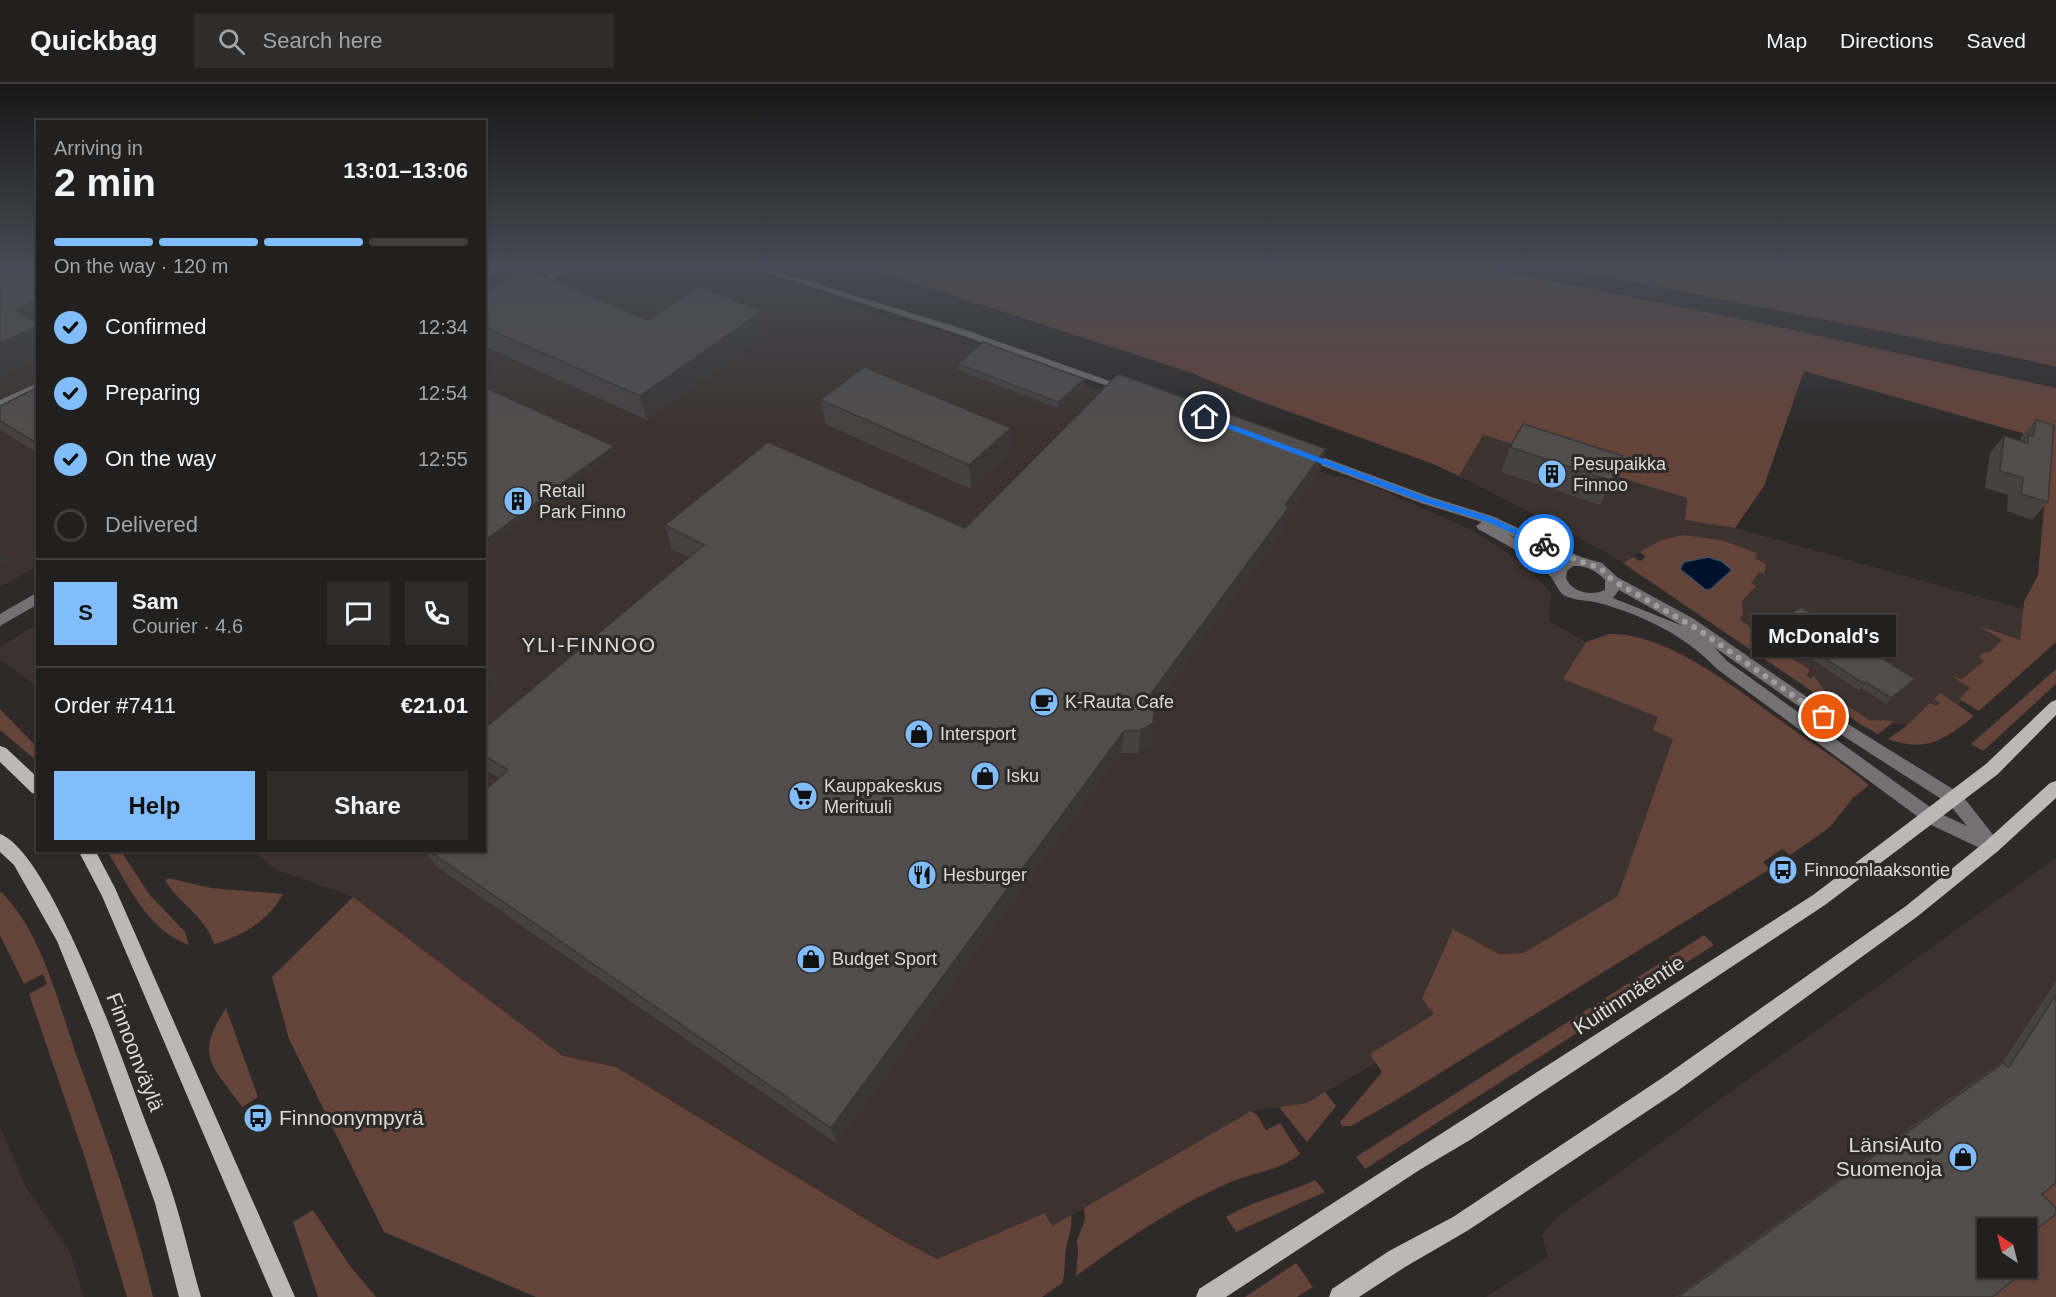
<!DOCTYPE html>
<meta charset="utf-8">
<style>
:root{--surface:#22201f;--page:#2e2d2c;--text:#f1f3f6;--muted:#a2a3a4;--line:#3f3e3d;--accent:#81bdfa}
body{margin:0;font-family:Helvetica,sans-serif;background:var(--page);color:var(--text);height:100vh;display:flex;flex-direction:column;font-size:22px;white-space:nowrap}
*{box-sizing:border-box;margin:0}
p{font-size:20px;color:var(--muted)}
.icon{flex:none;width:33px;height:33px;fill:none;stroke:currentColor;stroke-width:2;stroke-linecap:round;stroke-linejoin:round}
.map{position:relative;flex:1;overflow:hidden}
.sheet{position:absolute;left:36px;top:36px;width:450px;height:732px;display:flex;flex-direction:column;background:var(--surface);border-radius:0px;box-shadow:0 2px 4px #0004,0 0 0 2px var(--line)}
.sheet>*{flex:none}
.needle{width:39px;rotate:325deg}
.fabs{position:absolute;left:1977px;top:1134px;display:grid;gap:12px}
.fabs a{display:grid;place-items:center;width:60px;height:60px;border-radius:0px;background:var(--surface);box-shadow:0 2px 4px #0004,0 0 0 2px var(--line);font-size:30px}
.pin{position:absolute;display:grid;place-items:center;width:51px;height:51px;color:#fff;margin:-26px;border:3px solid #fff;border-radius:50%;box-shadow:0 2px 6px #0007}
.courier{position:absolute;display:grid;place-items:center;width:60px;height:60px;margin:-30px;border:4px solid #1a73e8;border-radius:50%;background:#fff;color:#222;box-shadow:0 2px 8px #0007}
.bubble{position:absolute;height:42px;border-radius:0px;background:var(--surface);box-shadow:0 2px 4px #0004,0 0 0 2px var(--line);font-size:20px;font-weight:700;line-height:42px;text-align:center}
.summary em{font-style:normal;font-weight:700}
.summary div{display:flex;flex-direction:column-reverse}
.summary{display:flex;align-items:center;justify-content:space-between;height:102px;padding:0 18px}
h1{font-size:39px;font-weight:700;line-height:45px}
.bar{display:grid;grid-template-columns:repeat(4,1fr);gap:9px 6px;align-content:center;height:72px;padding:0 18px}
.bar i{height:8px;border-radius:4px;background:var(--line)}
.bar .selected{background:var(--accent)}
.bar p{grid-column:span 4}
.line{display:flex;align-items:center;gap:15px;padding:0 18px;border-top:2px solid var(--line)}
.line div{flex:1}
.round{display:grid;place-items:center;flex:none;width:63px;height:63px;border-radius:0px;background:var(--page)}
ol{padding:0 18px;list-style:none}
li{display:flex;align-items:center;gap:18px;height:66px}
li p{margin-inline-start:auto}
li .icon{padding:6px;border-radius:50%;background:var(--accent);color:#111;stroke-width:4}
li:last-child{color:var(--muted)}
li i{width:33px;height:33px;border:3px solid var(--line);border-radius:50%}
.action{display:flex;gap:12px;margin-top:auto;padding:12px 18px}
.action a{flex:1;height:69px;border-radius:0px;background:var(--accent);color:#111;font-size:24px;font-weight:700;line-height:69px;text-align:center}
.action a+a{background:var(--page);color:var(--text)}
header{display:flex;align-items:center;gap:36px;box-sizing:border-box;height:84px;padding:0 30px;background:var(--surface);border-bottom:2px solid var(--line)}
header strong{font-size:28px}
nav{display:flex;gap:33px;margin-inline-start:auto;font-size:21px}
.search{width:420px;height:54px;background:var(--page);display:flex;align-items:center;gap:15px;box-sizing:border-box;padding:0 21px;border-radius:0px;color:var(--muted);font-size:22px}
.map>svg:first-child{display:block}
</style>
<header>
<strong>Quickbag</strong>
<div class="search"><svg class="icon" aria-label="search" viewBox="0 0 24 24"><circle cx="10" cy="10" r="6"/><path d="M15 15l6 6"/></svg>Search here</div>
<nav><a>Map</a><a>Directions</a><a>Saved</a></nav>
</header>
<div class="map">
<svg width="2056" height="1213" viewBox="0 0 2056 1213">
<rect width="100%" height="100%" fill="#2d2a29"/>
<g fill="#3c322f">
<polygon points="0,180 37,180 37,482 0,503"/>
<polygon points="585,180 719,180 790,199 889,234 947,249 1324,389 1366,399 1472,446 1509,470 1530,486 1551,509 1549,537 1586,558 1609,550 1637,553 1667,563 1727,598 1618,839 1307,1019 1251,1027 1052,1143 1045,1129 937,1175 890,1150 616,983 563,972 353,813 277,786 252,767 484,766 485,242"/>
<polygon points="1483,351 1687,414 1685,436 1735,444 2051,533 1940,637 1915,641 1867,638 1712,536 1757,469 1748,466 1661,456 1623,479 1602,466 1459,392"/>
<polygon points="37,540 37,603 0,575 0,563"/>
<polygon points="2056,774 2056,1121 2026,1144 1988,1144 1988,1184 1994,1213 1486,1213 1548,1173 1542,1151 1557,1133"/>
<polygon points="0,1042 26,1103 70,1168 84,1213 0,1213"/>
</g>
<g fill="#644339" fill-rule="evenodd">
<polygon points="856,180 1465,180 1761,239 2056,304 2056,558 1979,627 1959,615 1970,604 1952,592 1962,595 1984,577 1978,573 1984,568 1989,569 2002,556 1979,542 2020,556 2024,518 2038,491 2050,357 1804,287 1764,402 1735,444 1685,436 1687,414 1483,351 1459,392 1433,380 1254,315 1192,289"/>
<polygon points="1543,180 2056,180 2056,283 2018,274"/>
<path d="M1684,451L1721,456L1757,469L1755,474L1766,480L1764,490L1759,488L1751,499L1756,502L1742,517L1743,531L1739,535L1749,542L1755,550L1810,586L1806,592L1811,595L1814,592L1824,606L1869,636L1895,637L1878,650L1860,640L1623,479L1633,473L1640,477L1646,473L1640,468L1661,456ZM1680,485L1727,491L1711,505L1706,506Z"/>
<path d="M1609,550C1669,548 1743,610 1791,644C1817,662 1844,680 1869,701L1853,714L1829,744L1790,771L1782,765L1763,778L1770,785L1398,1015L1351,1042H1342L1340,1038L1382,988L1370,970L1434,930L1422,915L1453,845L1499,870L1524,869L1618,812L1673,655L1653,646L1658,633L1563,595L1586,558Z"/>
<polygon points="2056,585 2056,600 1983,667 1971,660"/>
<path d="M1940,609L1974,632C1944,656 1927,669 1888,655L1905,643L1930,619L1936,622L1940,619L1934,615Z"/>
<polygon points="0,625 37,663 37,677 0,646"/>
<path d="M107,767H121L149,810L185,848L189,861C146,845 130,803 107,767Z"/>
<path d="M168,794L211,804L283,810C269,836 243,852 214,860C207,834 178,819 165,796Z"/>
<path d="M0,807C41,846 58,918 76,970C105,1051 134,1130 153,1213H127L85,1074L29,910L47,900L43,890L24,900L0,851Z"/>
<path d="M353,813L563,972L616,983L890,1150L937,1175L1045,1129L1052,1142L1071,1131C1073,1145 1068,1152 1066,1165C1064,1176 1066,1188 1062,1199L1042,1213H536L384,1148L289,955L272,893Z"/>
<polygon points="1704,851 1714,861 1365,1085 1356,1073"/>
<path d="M226,924L258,1013L242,1023C212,981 194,973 226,924Z"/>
<polygon points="1325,1008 1336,1022 1307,1058 1279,1023 1307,1019"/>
<path d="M1251,1027L1257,1031L1266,1046L1280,1039L1300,1070C1278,1088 1249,1089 1224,1101C1172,1124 1122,1158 1076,1192L1078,1168L1077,1156L1085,1136L1084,1124Z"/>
<polygon points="2056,1094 2056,1213 1983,1213 1982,1182 2026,1184 2027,1147 2041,1135 2024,1118"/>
<path d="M1315,1096L1325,1108L1236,1148L1226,1133C1254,1116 1286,1110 1315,1096Z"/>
<polygon points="313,1126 350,1182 376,1213 318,1213 293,1138"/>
<polygon points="1296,1179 1313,1203 1297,1213 1245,1213"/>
</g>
<polygon fill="#00112a" stroke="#424d5e" stroke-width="1.5" points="1708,473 1721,477 1732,486 1711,505 1706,506 1680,485 1684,478"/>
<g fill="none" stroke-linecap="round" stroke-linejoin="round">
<g fill="#737171" fill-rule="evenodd">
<polygon points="566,180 578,180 535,207 531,208 526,205"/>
<polygon points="739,180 753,180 960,244 1135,306 1129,310 1125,308 952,248"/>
<polygon points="38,299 38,307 0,325 0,316"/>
<path d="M1303,366L1431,413L1492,432L1581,473L1602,479L1617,493L1694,535L1830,629L1961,710L1998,757L2000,762L1998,767L1992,769L1986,767L1925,738L1717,585C1686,552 1643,531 1599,519C1587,516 1576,517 1563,511C1557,505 1555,497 1550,492C1536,476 1498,456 1478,445L1476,442L1482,438L1421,419L1299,373L1297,370ZM1508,450L1564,476L1555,481ZM1573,482C1586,481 1597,487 1605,496V506C1592,512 1572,509 1566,494L1567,487ZM1619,506L1683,542L1613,514ZM1714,563L1820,637L1949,720L1967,742L1937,728L1727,577Z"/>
<polygon points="38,508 38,520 0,542 0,530"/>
</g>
<g fill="#bcb8b7" fill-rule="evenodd">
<polygon points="2056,616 2056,631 1998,690 1825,821 1470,1056 1421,1085 1226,1213 1196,1213 1199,1205 1813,811 1986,680 2051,618"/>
<polygon points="0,662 6,664 38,694 38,710 32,709 0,678"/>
<polygon points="2056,697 2056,714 1998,767 1918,832 1676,1008 1467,1147 1405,1183 1359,1213 1329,1213 1332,1205 1389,1167 1453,1133 1662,994 1906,822 1986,757 2050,699"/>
<path d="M0,750C50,768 123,977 143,1031C154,1060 167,1090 176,1121C185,1151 192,1182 201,1213H179L155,1119L94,949L57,857L14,781L0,768Z"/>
<polygon points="78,766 95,766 115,804 295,1213 273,1213 102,812"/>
</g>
</g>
<g fill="#464241">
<polygon points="0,180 38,180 38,274 0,292"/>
<polygon points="484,180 536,180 526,185 648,236 767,250 647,336 484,262"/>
<polygon points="958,280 1084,295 1083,301 1058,324 958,286"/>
<polygon points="38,303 38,369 2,347 0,345 0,322"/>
<polygon points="821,316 1011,344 1011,368 971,405 825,340"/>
<polygon points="2036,336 2048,418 2032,436 2007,427 2008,411 1985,404 1990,369 2004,352 2021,357 2021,353"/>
<polygon points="1510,363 1612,397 1600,421 1501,388"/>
<polygon points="1320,388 1286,435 1284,446 1153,625 1150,661 1138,669 1121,669 837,1060 437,783 424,766 484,766 499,694 484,685 484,645 689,473 672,465 665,441 965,444"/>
<polygon points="1777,540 1915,595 1909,601 1886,620 1861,604 1858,606 1777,552 1779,550 1773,546"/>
<polygon points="2056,897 2056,1099 1988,1144 1992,1213 1675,1213 1987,988 2002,979"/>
</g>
<g fill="#393635">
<polygon points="500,180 536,180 517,191 484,225 484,196"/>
<polygon points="38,216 38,274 0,292 0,259 15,226"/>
<polygon points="762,227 767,250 647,336 640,312"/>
<polygon points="1084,295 1083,301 1058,324 1058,318"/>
<polygon points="1011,344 1011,368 971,405 969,381"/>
<polygon points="614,362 617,368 484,465 484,457"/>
<polygon points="1326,365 1320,388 1286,435 1284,446 1144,638 1147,615 1285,421"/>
<polygon points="0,469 8,477 0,481"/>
<polygon points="488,576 501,599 484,613 484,579"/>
<polygon points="1915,595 1909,601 1886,620 1891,614"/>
<polygon points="1153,639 1150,661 1138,669 1141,646"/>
<polygon points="1124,647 1121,669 837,1060 831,1044"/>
</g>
<g fill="#514d4c" stroke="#393635" stroke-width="1.5">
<polygon points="3,180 38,180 38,216 15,226 38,240 38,242 0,259 0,188 10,183"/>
<polygon points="484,180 513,180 484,196"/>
<polygon points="526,185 648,236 699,202 762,227 640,312 484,243 484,209"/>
<polygon points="983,258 1084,295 1058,318 958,280"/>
<polygon points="864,283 1011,344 969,381 821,316"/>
<polygon points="1118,290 1326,365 1285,421 1289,423 1147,615 1154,627 1153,639 1141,646 1124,647 831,1044 428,766 484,766 484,707 508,686 484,671 484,645 704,461 665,441 768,358 965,444"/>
<polygon points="38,303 38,360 0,337 0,322"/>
<polygon points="484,303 614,362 484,457"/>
<polygon points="2036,336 2054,341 2048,418 2021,410 2023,394 2000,387 2004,352 2028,359 2028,351 2033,352"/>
<polygon points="1523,340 1623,372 1612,397 1510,363"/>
<polygon points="1801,523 1915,595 1891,614 1866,598 1864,600 1781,546 1784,544 1777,540"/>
<polygon points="2056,911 2056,1099 2042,1110 2056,1124 2056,1130 2026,1153 2026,1144 1988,1144 1988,1184 2008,1184 2017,1193 1992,1213 1678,1213 2003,979 2009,983"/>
</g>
<linearGradient id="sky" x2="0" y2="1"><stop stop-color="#191717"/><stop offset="0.52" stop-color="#464a54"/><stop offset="1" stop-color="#464a54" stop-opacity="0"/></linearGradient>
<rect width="2056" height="349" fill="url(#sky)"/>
<polygon fill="#1a73e8" points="1202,332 1208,332 1429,414 1491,433 1548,460 1541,462 1485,437 1423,418 1202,335"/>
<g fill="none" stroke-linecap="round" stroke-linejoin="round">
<polyline stroke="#9f9c9b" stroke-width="6" stroke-dasharray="0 10.8" points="1544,460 1578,477 1600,484 1612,496 1699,546 1824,633"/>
</g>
<defs>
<g id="building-disc" transform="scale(1.5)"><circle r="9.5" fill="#81bdfa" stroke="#2d2a29"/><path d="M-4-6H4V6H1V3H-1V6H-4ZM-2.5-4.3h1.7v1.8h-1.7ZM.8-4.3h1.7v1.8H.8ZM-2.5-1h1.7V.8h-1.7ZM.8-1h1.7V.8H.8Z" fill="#111"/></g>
<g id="cafe-disc" transform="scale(1.5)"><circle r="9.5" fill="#81bdfa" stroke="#2d2a29"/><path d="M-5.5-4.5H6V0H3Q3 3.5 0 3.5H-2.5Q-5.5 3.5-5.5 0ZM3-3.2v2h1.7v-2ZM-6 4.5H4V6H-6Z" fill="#111"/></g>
<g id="shop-disc" transform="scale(1.5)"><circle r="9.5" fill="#81bdfa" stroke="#2d2a29"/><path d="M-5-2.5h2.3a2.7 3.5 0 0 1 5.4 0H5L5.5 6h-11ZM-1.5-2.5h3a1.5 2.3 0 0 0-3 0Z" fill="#111"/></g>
<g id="supermarket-disc" transform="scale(1.5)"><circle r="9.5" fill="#81bdfa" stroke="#2d2a29"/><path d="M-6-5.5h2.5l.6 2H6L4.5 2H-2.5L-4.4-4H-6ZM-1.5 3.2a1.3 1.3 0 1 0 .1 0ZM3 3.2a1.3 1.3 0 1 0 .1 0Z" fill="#111"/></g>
<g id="bus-disc" transform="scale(1.5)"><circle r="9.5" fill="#81bdfa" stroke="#2d2a29"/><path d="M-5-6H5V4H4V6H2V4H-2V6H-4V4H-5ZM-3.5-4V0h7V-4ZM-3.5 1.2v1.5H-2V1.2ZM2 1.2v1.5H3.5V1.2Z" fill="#111"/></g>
<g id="restaurant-disc" transform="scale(1.5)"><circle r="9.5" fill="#81bdfa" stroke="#2d2a29"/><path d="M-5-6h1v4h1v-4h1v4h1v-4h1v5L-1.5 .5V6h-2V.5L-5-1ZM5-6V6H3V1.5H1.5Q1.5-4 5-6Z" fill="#111"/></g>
</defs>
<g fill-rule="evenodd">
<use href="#building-disc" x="1552" y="390"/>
<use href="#building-disc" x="518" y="417"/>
<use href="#cafe-disc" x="1044" y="618"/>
<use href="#shop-disc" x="919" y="650"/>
<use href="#shop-disc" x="985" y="692"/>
<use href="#supermarket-disc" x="803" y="712"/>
<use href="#bus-disc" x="1783" y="786"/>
<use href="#restaurant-disc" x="922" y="791"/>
<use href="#shop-disc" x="811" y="875"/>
<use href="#bus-disc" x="258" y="1034"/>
<use href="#shop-disc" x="1963" y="1073"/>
</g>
<g text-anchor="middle" stroke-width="6" stroke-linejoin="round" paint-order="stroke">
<g font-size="18" fill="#dcdad9" stroke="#2d2a29" text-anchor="start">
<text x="1573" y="386">Pesupaikka<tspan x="1573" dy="21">Finnoo</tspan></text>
<text x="539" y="413">Retail<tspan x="539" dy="21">Park Finno</tspan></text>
<text x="1065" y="624">K-Rauta Cafe</text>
<text x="940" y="656">Intersport</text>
<text x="1006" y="698">Isku</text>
<text x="824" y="708">Kauppakeskus<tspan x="824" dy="21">Merituuli</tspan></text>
<text x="1804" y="792">Finnoonlaaksontie</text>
<text x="943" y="797">Hesburger</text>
<text x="832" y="881">Budget Sport</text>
</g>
<g font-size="21" letter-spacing="1.5" fill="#dfdad9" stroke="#2d2a29">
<text x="589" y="568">YLI-FINNOO</text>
</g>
<g font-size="21" fill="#dcdad9" stroke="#2d2a29">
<text transform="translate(1629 911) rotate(-33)" y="7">Kuitinmäentie</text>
<text transform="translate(135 968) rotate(69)" y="7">Finnoonväylä</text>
</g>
<g font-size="21" fill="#dcdad9" stroke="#2d2a29" text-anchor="start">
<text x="279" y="1041">Finnoonympyrä</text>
<text x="1942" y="1068" text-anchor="end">LänsiAuto<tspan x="1942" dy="24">Suomenoja</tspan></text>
</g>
</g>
</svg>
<div class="fabs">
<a><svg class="needle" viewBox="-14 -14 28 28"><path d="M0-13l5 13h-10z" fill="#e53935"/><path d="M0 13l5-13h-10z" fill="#a2a3a4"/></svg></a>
</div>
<div class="pin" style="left:1824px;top:633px;background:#ea580c"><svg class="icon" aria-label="bag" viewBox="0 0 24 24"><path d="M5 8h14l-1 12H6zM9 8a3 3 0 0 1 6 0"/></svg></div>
<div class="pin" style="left:1205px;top:333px;background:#1f2937"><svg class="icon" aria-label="home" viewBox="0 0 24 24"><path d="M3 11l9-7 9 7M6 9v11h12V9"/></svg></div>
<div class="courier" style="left:1544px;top:460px"><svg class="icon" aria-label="bike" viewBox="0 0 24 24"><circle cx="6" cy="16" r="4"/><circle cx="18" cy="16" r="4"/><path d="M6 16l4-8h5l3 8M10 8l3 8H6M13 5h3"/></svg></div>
<div class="bubble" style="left:1752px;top:531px;width:144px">McDonald's</div>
<section class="sheet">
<div class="summary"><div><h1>2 min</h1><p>Arriving in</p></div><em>13:01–13:06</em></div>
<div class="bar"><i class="selected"></i><i class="selected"></i><i class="selected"></i><i></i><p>On the way · 120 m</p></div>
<ol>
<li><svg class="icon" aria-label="check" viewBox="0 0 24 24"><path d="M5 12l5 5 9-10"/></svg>Confirmed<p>12:34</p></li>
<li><svg class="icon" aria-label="check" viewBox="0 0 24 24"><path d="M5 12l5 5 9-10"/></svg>Preparing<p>12:54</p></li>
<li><svg class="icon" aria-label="check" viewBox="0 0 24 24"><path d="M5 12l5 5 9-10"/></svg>On the way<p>12:55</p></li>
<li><i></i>Delivered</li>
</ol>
<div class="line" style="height:108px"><b class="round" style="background:var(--accent);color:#111">S</b><div><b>Sam</b><p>Courier · 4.6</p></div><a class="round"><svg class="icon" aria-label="chat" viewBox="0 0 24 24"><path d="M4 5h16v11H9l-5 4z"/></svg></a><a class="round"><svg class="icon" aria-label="phone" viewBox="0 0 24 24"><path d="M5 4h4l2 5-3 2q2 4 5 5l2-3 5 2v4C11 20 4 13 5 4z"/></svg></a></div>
<div class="line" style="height:78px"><div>Order #7411</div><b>€21.01</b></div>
<div class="action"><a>Help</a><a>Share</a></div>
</section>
</div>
